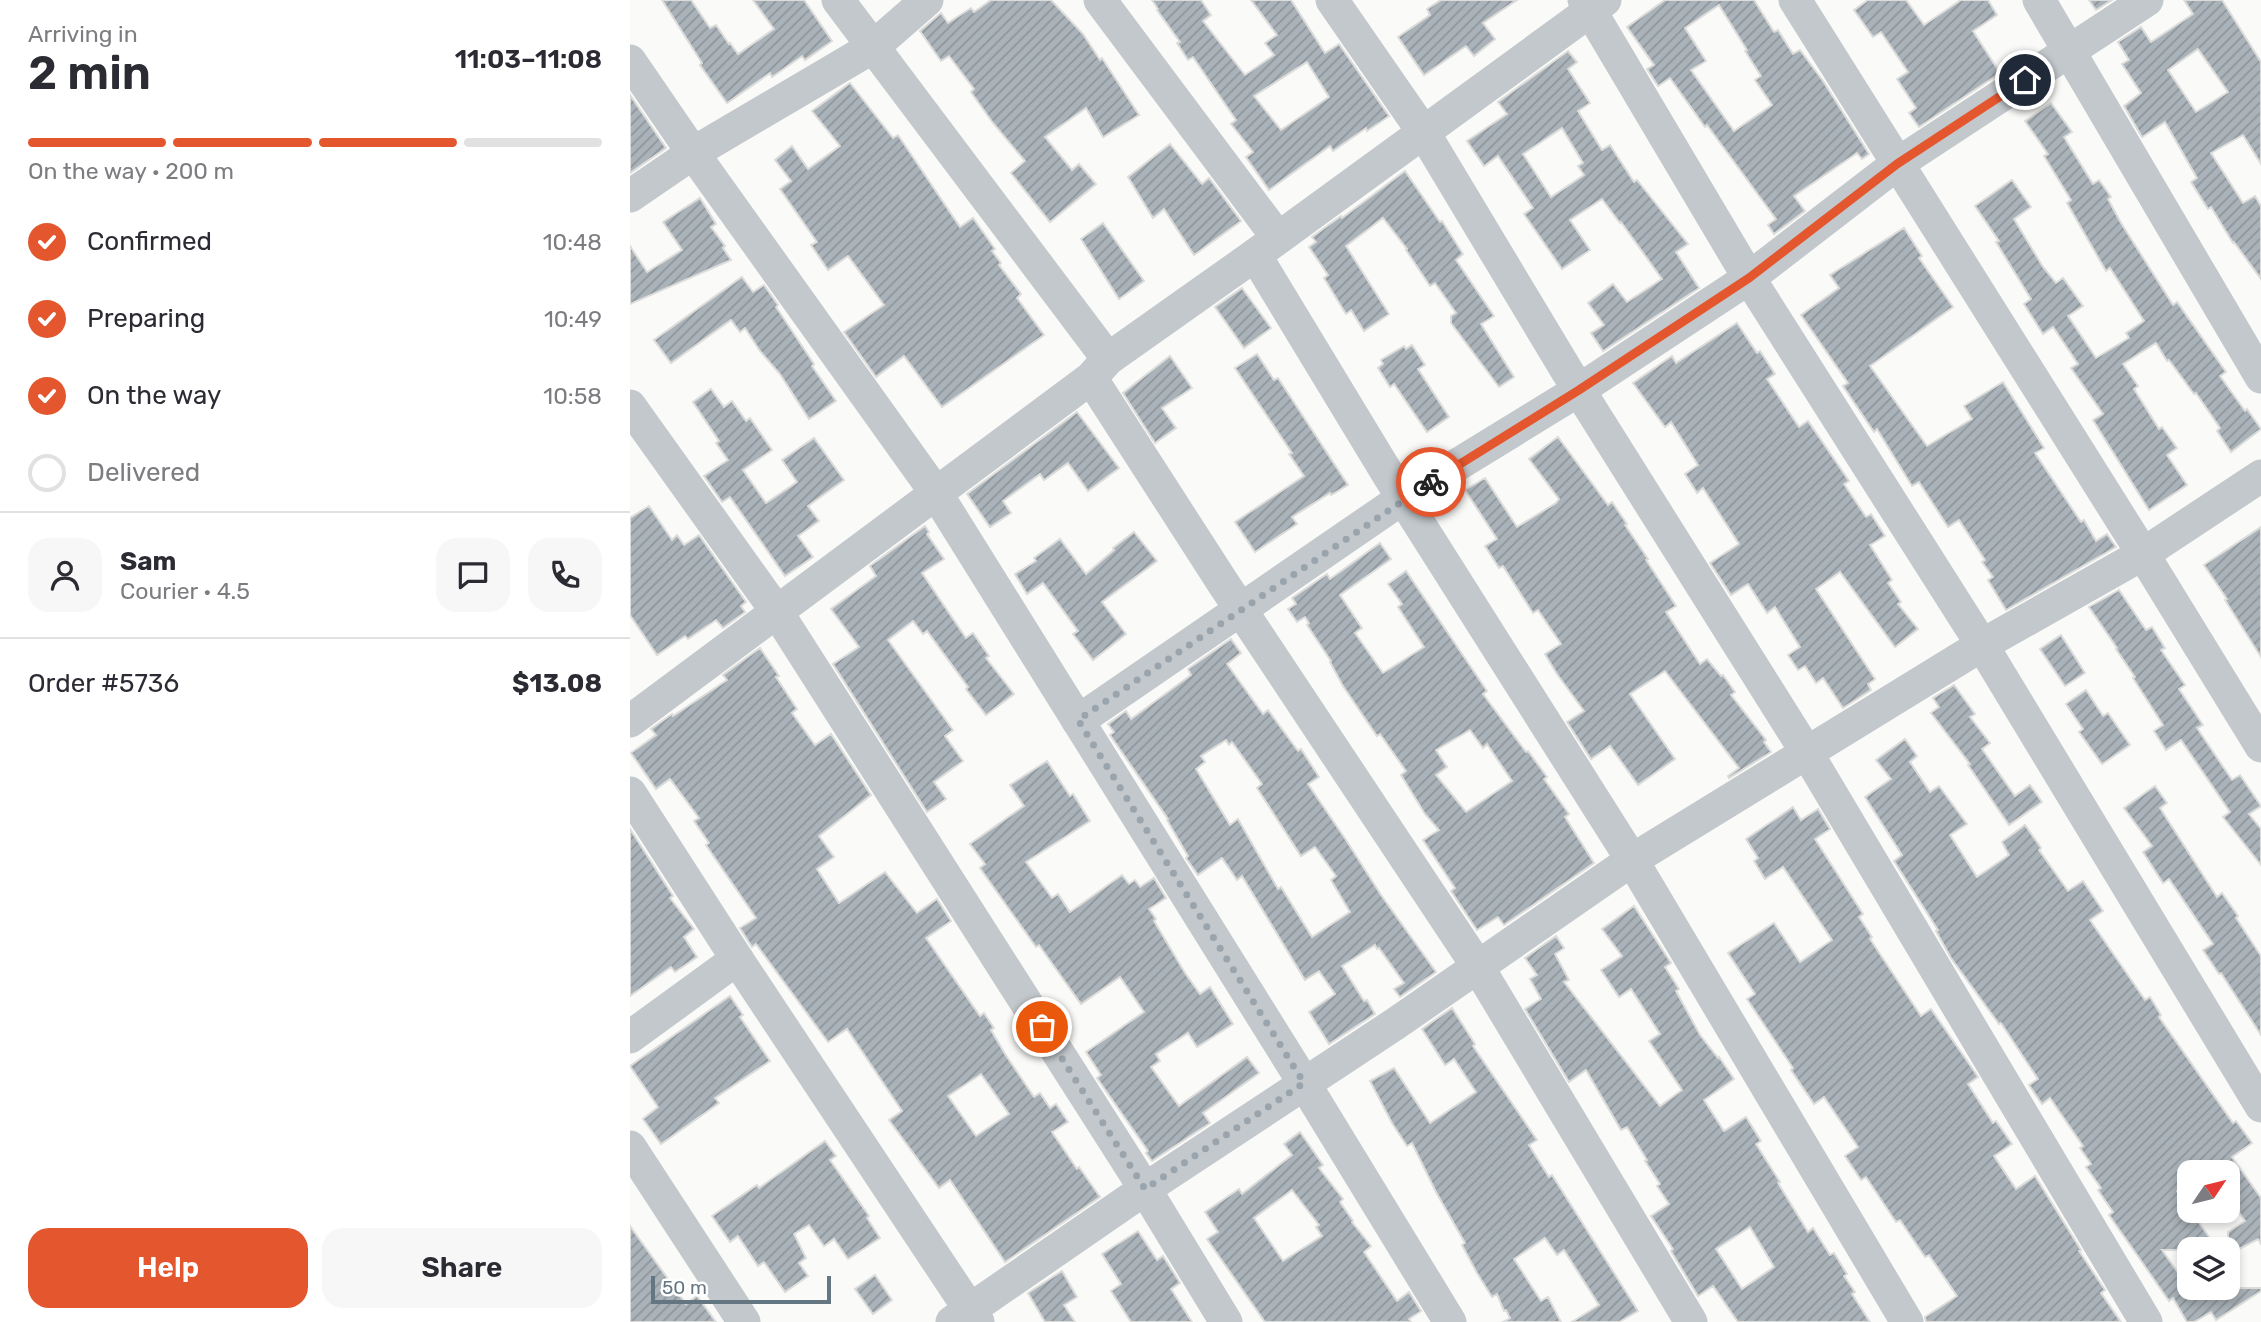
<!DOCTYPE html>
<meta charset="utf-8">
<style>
:root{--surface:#fff;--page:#f7f7f7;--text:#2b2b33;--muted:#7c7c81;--line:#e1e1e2;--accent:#e4572e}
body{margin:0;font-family:Rubik,sans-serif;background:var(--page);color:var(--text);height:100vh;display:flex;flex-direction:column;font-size:26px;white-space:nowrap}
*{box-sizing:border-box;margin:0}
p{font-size:23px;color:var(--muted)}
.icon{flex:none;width:38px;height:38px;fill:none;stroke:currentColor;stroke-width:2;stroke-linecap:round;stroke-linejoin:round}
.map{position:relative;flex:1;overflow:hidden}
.side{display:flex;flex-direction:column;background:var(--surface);width:630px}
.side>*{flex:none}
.needle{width:46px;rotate:55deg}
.fabs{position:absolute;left:1547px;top:1160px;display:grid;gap:14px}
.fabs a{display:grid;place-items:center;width:63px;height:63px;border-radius:14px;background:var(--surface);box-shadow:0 4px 10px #0003;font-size:35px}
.scale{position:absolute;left:21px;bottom:18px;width:180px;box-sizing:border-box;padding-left:7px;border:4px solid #657683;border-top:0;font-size:19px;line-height:24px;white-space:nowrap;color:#657683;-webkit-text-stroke:5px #fff;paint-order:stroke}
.pin{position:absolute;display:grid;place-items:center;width:60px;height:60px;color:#fff;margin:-30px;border:4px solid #fff;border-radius:50%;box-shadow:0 2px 7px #0007}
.courier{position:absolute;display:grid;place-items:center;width:70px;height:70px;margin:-35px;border:5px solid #e4572e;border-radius:50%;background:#fff;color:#222;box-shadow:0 2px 9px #0007}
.overview em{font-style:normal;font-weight:600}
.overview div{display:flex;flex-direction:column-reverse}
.overview{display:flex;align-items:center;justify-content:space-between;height:119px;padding:0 28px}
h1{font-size:46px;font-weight:600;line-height:52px}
.bar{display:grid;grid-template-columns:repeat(4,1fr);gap:10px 7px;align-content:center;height:84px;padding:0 28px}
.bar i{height:9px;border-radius:5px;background:var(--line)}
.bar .current{background:var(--accent)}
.bar p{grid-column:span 4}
.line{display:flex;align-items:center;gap:18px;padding:0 28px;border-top:2px solid var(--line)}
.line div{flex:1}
.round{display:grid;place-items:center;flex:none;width:74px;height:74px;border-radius:21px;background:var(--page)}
ol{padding:0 28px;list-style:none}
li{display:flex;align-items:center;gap:21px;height:77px}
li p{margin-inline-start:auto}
li .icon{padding:7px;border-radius:50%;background:var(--accent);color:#fff;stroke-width:4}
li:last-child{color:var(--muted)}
li i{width:38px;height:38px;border:4px solid var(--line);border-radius:50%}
.primary-button{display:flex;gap:14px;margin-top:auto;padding:14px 28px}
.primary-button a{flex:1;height:80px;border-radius:21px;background:var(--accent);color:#fff;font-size:28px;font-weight:600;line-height:80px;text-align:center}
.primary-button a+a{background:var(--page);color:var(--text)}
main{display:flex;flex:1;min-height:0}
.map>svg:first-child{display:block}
</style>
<main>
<section class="side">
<div class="overview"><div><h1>2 min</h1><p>Arriving in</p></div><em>11:03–11:08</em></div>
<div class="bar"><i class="current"></i><i class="current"></i><i class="current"></i><i></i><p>On the way · 200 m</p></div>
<ol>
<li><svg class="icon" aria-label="check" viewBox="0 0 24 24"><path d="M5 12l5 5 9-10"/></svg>Confirmed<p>10:48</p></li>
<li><svg class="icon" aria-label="check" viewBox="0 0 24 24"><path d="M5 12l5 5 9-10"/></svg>Preparing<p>10:49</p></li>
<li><svg class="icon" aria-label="check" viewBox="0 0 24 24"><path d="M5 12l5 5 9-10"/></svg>On the way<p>10:58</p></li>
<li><i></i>Delivered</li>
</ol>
<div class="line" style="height:126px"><a class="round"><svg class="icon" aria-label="person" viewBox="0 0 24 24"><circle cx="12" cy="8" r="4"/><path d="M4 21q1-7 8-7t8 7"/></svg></a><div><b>Sam</b><p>Courier · 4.5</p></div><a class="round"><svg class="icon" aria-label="chat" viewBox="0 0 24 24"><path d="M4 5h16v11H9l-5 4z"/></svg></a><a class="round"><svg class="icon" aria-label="phone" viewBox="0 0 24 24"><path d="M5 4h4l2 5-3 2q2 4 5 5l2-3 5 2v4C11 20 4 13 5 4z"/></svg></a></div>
<div class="line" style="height:91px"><div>Order #5736</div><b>$13.08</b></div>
<div class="primary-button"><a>Help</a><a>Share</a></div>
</section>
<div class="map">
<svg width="1631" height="1322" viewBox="0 0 1631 1322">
<defs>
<pattern id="building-hatch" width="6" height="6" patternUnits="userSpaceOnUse" patternTransform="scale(1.75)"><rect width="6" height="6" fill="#aab3b9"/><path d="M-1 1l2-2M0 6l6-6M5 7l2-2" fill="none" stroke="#8e969c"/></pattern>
</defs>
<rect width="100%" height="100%" fill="#fafaf8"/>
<g fill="url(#building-hatch)" stroke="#dcdcda" stroke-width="2" fill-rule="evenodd">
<polygon points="32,0 61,0 80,28 86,25 99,44 100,43 108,54 144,29 123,0 174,0 202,41 175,60 172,56 142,77 140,73 97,103 70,65 72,63"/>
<polygon points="361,0 421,0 453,34 470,60 472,58 509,115 473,137 456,108 415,137 442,170 449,164 466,184 420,222 381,173 395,161 363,123 341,92 344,89 319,56 311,61 290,31 311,13 318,23 341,8 344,12"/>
<path d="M522,0H571L581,15L573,21L615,75L644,55L635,43L647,35L621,0H661L695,53L709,44L759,116L737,131L736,128L703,151L700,146L639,190L616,157L623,152L601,124L606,120L563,57L558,60L547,43L550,42L527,10L528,9ZM677,62L699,97L651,130L624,96Z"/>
<polygon points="811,0 887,0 853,23 865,39 844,56 836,46 794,75 768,37 800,15 797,9"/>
<path d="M1035,0H1124L1144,32L1148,30L1163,54L1170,50L1193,81L1239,154L1232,159L1227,153L1164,196L1175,211L1144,234L1138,225L1146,219L1077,125L1075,127L1040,78L1028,86L1017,69L1024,65L997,27ZM1089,5L1117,50L1115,51L1131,76L1125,80L1142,105L1104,131L1061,70L1076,61L1055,28Z"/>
<polygon points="1238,0 1276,0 1294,25 1331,0 1358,0 1367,15 1343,31 1370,73 1289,127 1279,113 1286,108 1267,79 1278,72 1251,32 1243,37 1224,10"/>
<polygon points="1459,0 1482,0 1466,10"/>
<path d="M1554,0H1592L1631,62V164L1613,135L1581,153L1613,203L1625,196L1631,206V279L1604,242L1603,243L1581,207L1578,209L1561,182L1567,178L1535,122L1512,137L1494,106L1511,93L1492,64L1499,60L1488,42L1511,27L1521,42L1563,14ZM1568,49L1598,92L1566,112L1538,70Z"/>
<path d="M938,51L947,62L938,69L960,103L948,111L972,150L980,145L1004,182L1007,180L1058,244L1046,252L1069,288L973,351L961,333L974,325L958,303L983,284L997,302L1032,279L991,222L990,223L972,199L940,220L960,250L932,269L894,214L903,208L868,156L854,166L837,141L877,114L868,102ZM932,128L953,163L948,166L954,175L921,197L893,154Z"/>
<polygon points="220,83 263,138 268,135 330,227 343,218 365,249 362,251 371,263 369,265 391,294 387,298 414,335 312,407 274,356 246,377 214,332 254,305 218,256 198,270 181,245 187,242 150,189 161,181 145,160 162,146 178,169 210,146 182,111"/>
<polygon points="0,95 36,148 0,173"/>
<polygon points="1421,103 1442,132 1434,137 1463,184 1469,180 1481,197 1478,199 1491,223 1543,305 1547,302 1596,372 1590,376 1615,411 1617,409 1631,429 1601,452 1587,431 1590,428 1566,393 1564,394 1539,360 1537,361 1526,343 1493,364 1508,386 1504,389 1529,429 1532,427 1547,448 1537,455 1557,485 1519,510 1463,420 1473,414 1441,368 1448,364 1423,327 1413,334 1394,304 1401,299 1366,242 1369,241 1345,206 1382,180 1401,207 1384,219 1413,267 1426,283 1433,278 1453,306 1438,316 1466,358 1499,338 1496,333 1514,321 1480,268 1476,271 1437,203 1441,200 1414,156 1418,154 1395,121"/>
<polygon points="540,144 572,184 579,178 611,221 564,255 534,209 523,218 498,177"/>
<polygon points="775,171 810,222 812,221 833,254 826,260 864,316 851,324 884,377 869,387 821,323 821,316 826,313 805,283 800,286 776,250 777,249 753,218 716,246 759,314 734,331 721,310 716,314 694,278 698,275 679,247 686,242 682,237 711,216 712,218"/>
<polygon points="70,198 86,224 81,227 95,246 93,248 101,260 0,304 0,246 17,272 52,250 33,222"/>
<polygon points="473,223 514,281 489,299 451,239"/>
<polygon points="1274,228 1292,256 1289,258 1323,307 1240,366 1297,446 1342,419 1334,406 1373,382 1414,448 1405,453 1451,522 1454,520 1466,541 1477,534 1486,547 1376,610 1358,580 1363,577 1352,562 1355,560 1329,520 1318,527 1289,482 1282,486 1247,429 1244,432 1213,386 1218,383 1171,315 1209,288 1200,275"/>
<polygon points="112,277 123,292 134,285 148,305 146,307 184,364 182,366 206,401 179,419 150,374 130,351 115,328 110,332 101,320 41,363 24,340"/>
<polygon points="612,288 641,328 614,348 585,307"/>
<polygon points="1107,323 1127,353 1130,351 1145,374 1137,379 1169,427 1178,421 1219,481 1214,484 1236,517 1241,514 1255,536 1240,545 1262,580 1258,583 1271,602 1268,604 1288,629 1265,647 1210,572 1186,589 1245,679 1238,684 1241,690 1213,708 1193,678 1186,683 1175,666 1168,670 1158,655 1170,647 1145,607 1137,613 1118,584 1101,595 1080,563 1109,544 1073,488 1067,493 1055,474 1068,465 1041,422 1035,427 1003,383 1042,356 1046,363"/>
<polygon points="782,345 795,365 788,369 819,417 797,432 764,384 760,387 748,368 753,364 751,360 774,346 776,349"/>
<polygon points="627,354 644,380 648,378 718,485 701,495 700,493 662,517 667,524 625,552 605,522 674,476 659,454 662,453 605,368"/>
<polygon points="540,356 562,388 532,408 546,428 525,443 493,393"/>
<polygon points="81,389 94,407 102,401 116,421 120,418 142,450 113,470 136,503 167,482 152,460 184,438 214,480 178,506 189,521 168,536 183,557 155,576 100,497 92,502 74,476 98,460 86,443 89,441 63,402"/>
<polygon points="447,412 489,468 458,491 438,463 414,480 410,474 373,501 381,513 360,527 337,494"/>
<polygon points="928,437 978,505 982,502 997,524 995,525 1018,559 1016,560 1046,606 1036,612 1070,664 1077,659 1091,676 1093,675 1105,692 1101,695 1136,740 1134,742 1141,752 1099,778 1098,776 1109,768 1035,671 1000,694 1045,759 1008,785 980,746 961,759 937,722 954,711 927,674 915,654 931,644 908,610 903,613 873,566 869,568 855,546 867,539 835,490 855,478 887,527 926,503 929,499 899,459"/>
<polygon points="19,506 42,540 47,535 54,545 69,535 116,602 111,606 115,612 93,628 86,620 58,639 55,636 27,655 0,615 0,518"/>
<polygon points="295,526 299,532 297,534 314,559 292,573 336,638 343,633 359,656 356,658 384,694 356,715 336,689 338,687 297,631 293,634 283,621 258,640 323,730 315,736 333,761 304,782 316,799 297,812 203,664 229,647 201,609 246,576 240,566"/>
<polygon points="1631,527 1631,657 1595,600 1597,599 1574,565"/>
<polygon points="504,532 527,561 472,602 496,634 463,660 443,634 448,631 413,583 397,594 385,574 406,561 404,558 430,539 456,574 484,550 483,548"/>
<path d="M750,543L761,559L710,595L732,628L725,633L753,673L794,647L768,607L772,604L758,584L776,571L857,691L853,694L896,752L898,751L917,777L914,779L939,814L935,817L964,863L874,925L868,917L847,930L821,891L825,888L793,840L809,830L795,814L771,775L776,771L750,734L747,736L713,686L700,662L701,661L677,625L679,623L675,617L667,622L658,609L666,604L662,598L697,574L700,579ZM840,730L853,748L857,744L882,781L836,812L806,775L817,767L806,750Z"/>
<polygon points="1489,590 1516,630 1522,627 1535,648 1531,650 1555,685 1549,689 1573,725 1567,728 1602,780 1610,775 1631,806 1619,814 1631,829 1631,865 1593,817 1600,812 1551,740 1536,750 1524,731 1533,725 1503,678 1505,677 1486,649 1487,648 1459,607"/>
<polygon points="1431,635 1455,673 1435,686 1410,649"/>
<path d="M601,639L611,653L597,664L633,714L638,710L668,751L671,749L689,777L678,784L716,840L751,895L806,972L770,997L764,989L774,983L749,948L747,949L745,945L712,966L734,1001L737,1000L745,1014L699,1044L679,1012L705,994L689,971L675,980L612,876L607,880L592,858L568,875L556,858L558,856L537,820L538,819L480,735L484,732L478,724L496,711L501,719L561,675L558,669ZM596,740L599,745L602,742L632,784L627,788L671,856L685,847L706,876L701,880L720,912L682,937L651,887L648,889L608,819L600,825L566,769L575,762L571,756Z"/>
<path d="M130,648L149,676L146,677L167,709L162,713L185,745L201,734L241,795L189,836L204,857L187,869L209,903L255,872L287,913L307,899L321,921L296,938L350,1016L354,1013L364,1028L361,1030L375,1054L404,1097L410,1093L420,1108L426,1104L438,1122L422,1132L447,1169L449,1167L470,1197L375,1262L320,1180L309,1188L259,1120L272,1111L217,1029L198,1042L126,944L122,947L110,928L126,918L76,845L79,843L64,821L69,818L40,779L26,789L1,753L26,735L21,729L42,714L43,716L97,680L93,675ZM351,1074L379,1114L346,1136L318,1096Z"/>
<polygon points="1324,685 1345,714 1340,717 1360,743 1352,749 1385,796 1400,785 1412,802 1379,825 1338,765 1340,764 1301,713 1309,707 1303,698"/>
<polygon points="1456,690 1473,716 1478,713 1500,745 1472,764 1449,732 1453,729 1436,704"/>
<polygon points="1275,739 1287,756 1280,762 1300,792 1309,786 1337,824 1320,835 1347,877 1379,855 1372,842 1395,825 1411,848 1409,850 1438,891 1453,881 1473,911 1460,920 1515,1000 1520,997 1531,1015 1529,1017 1603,1123 1606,1121 1622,1143 1602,1157 1631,1198 1631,1244 1628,1239 1598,1255 1598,1232 1615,1221 1598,1197 1598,1172 1559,1172 1559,1182 1547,1191 1588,1250 1532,1250 1559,1288 1631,1288 1631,1291 1586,1320 1581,1312 1564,1322 1557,1322 1543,1298 1539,1301 1505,1252 1479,1215 1483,1212 1468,1190 1471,1188 1456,1167 1461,1164 1450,1148 1453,1146 1420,1098 1412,1104 1399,1085 1408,1079 1371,1023 1369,1024 1321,958 1306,931 1308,930 1264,861 1272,855 1235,797 1261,779 1246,760"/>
<polygon points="417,761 440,796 443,794 460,821 396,862 422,898 428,894 440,912 492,875 499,884 505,880 510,887 524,878 536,898 519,909 526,919 524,921 555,973 570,994 580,987 603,1024 567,1047 558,1033 526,1054 530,1061 521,1067 549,1106 617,1057 629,1073 573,1113 580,1123 522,1161 516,1153 518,1151 467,1078 471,1075 456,1052 514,1012 490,977 451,1004 409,945 406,947 350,868 355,864 340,844 394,806 380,785"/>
<polygon points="1525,786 1537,803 1530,808 1587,897 1592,893 1608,916 1606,918 1631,956 1631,1035 1591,973 1589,974 1573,950 1583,944 1539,879 1533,883 1513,852 1522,846 1494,808"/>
<polygon points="1163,807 1171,820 1188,809 1200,829 1185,839 1233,914 1229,917 1242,937 1240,939 1291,1016 1301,1009 1342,1068 1348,1077 1338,1084 1363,1123 1366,1121 1382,1144 1364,1156 1386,1189 1405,1176 1451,1250 1449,1251 1475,1290 1471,1293 1491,1322 1296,1322 1295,1317 1327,1296 1299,1255 1295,1257 1270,1220 1266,1222 1236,1177 1231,1180 1215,1156 1228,1147 1194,1097 1184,1104 1161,1070 1163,1068 1117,999 1125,994 1098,953 1144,923 1170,962 1202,940 1153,867 1135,879 1124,861 1128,858 1116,839"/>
<polygon points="0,829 43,896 40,898 64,929 54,937 67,957 45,972 41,967 0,996"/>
<path d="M1004,906L1041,963L1035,967L1049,989L1046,991L1070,1035L1088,1058L1089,1057L1104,1079L1074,1100L1094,1131L1116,1117L1131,1141L1126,1144L1150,1182L1148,1183L1178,1232L1183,1228L1200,1255L1204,1253L1217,1274L1214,1276L1225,1292L1222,1294L1240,1322H1108L1083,1286L1068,1296L1041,1251L1043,1249L1021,1216L1039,1204L1027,1186L1030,1184L1015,1161L1017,1160L997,1127L991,1130L956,1070L939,1082L895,1009L911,999L900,979L907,975L895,958L926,936L934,948L925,954L939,980L934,982L1030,1106L1052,1090L1019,1041L1030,1034L1001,989L989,997L971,970L992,956L972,929ZM1120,1227L1144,1267L1112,1289L1086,1249Z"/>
<polygon points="100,996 113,1015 110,1017 140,1061 85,1098 89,1103 31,1144 13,1119 28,1107 0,1066"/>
<polygon points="822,1008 845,1044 843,1046 907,1140 899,1145 919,1177 922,1175 1008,1311 989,1322 942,1322 969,1305 934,1250 927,1255 915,1238 884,1259 911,1301 918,1297 931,1322 873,1322 880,1318 876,1310 874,1311 867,1294 862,1297 847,1273 832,1245 835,1243 806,1192 782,1143 777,1146 762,1123 740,1081 764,1068 800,1123 846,1092 824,1059 815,1065 792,1029"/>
<path d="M670,1132L693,1165L689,1168L713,1199L710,1202L723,1221L722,1222L741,1246L734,1252L767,1301L779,1292L791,1311L779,1319L781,1322H635L577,1239L588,1232L575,1212L609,1189L612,1194L662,1155L654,1144ZM662,1190L689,1225L686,1227L692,1236L653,1261L624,1218Z"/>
<polygon points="195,1141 206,1156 200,1160 239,1216 237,1218 250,1238 218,1259 204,1239 194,1246 179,1225 164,1234 176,1258 169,1263 178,1276 155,1292 134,1262 128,1266 108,1236 100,1242 82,1216 127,1185 129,1188"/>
<polygon points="0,1226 56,1304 67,1296 86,1322 0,1322"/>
<polygon points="508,1231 527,1260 533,1256 550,1283 541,1289 562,1322 501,1322 481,1291 491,1284 472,1254"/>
<polygon points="432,1271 447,1297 434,1305 445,1322 415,1322 398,1293"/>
<polygon points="245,1275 262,1300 243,1314 225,1289"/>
</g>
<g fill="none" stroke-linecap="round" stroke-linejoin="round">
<g stroke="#c3c8cc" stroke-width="33">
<polyline points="208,0 478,359"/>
<polyline points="470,0 648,238"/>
<polyline points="702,0 794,133 937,371 1177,753 1516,1322"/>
<polyline points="954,0 1119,278 1352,645 1631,1106"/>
<polyline points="1165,0 1513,554 1631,746"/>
<polyline points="1409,0 1631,377"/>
<polyline points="0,61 63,153 306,493 674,1083 820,1322"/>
<polyline points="0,196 63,153 243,47 297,0"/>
<polyline points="625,255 759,476 1002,860 1277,1322"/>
<polyline points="461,378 593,583 848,967 1061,1322"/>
<polyline points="0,406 147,612 515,1189 596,1322"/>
<polyline points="0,721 461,378 478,359 625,255 975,0"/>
<polyline points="448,721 773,498 949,390 1119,278 1267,164 1517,0"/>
<polyline points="0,793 107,959 348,1322"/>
<polyline points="0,1037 107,959"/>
<polyline points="0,1147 114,1322"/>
<polyline points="322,1322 515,1189 765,1024 1002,860 1352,645 1513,554 1631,476"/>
</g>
</g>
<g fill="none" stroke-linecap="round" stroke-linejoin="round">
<polyline stroke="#99a4ac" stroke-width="7" stroke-dasharray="0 12.6" points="412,1027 515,1189 674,1083 448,720 801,482"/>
<polyline stroke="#e4572e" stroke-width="9" points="801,482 949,390 1119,278 1267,164 1395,80"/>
</g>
</svg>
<div class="fabs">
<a><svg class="needle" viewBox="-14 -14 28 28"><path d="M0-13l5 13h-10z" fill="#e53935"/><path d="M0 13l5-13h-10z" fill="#7c7c81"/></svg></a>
<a><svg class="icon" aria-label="layers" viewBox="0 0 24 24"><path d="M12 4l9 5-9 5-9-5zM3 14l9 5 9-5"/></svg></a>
</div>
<div class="scale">50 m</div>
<div class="pin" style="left:412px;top:1027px;background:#ea580c"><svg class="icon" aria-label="bag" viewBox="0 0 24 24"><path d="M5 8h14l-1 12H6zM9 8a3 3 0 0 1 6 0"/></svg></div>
<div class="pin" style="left:1395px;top:80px;background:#1f2937"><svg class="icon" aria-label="home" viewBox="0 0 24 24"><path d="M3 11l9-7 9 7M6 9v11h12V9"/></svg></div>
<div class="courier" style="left:801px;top:482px"><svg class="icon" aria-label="bike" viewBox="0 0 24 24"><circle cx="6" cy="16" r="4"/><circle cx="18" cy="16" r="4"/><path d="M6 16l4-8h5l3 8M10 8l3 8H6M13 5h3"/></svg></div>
</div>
</main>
